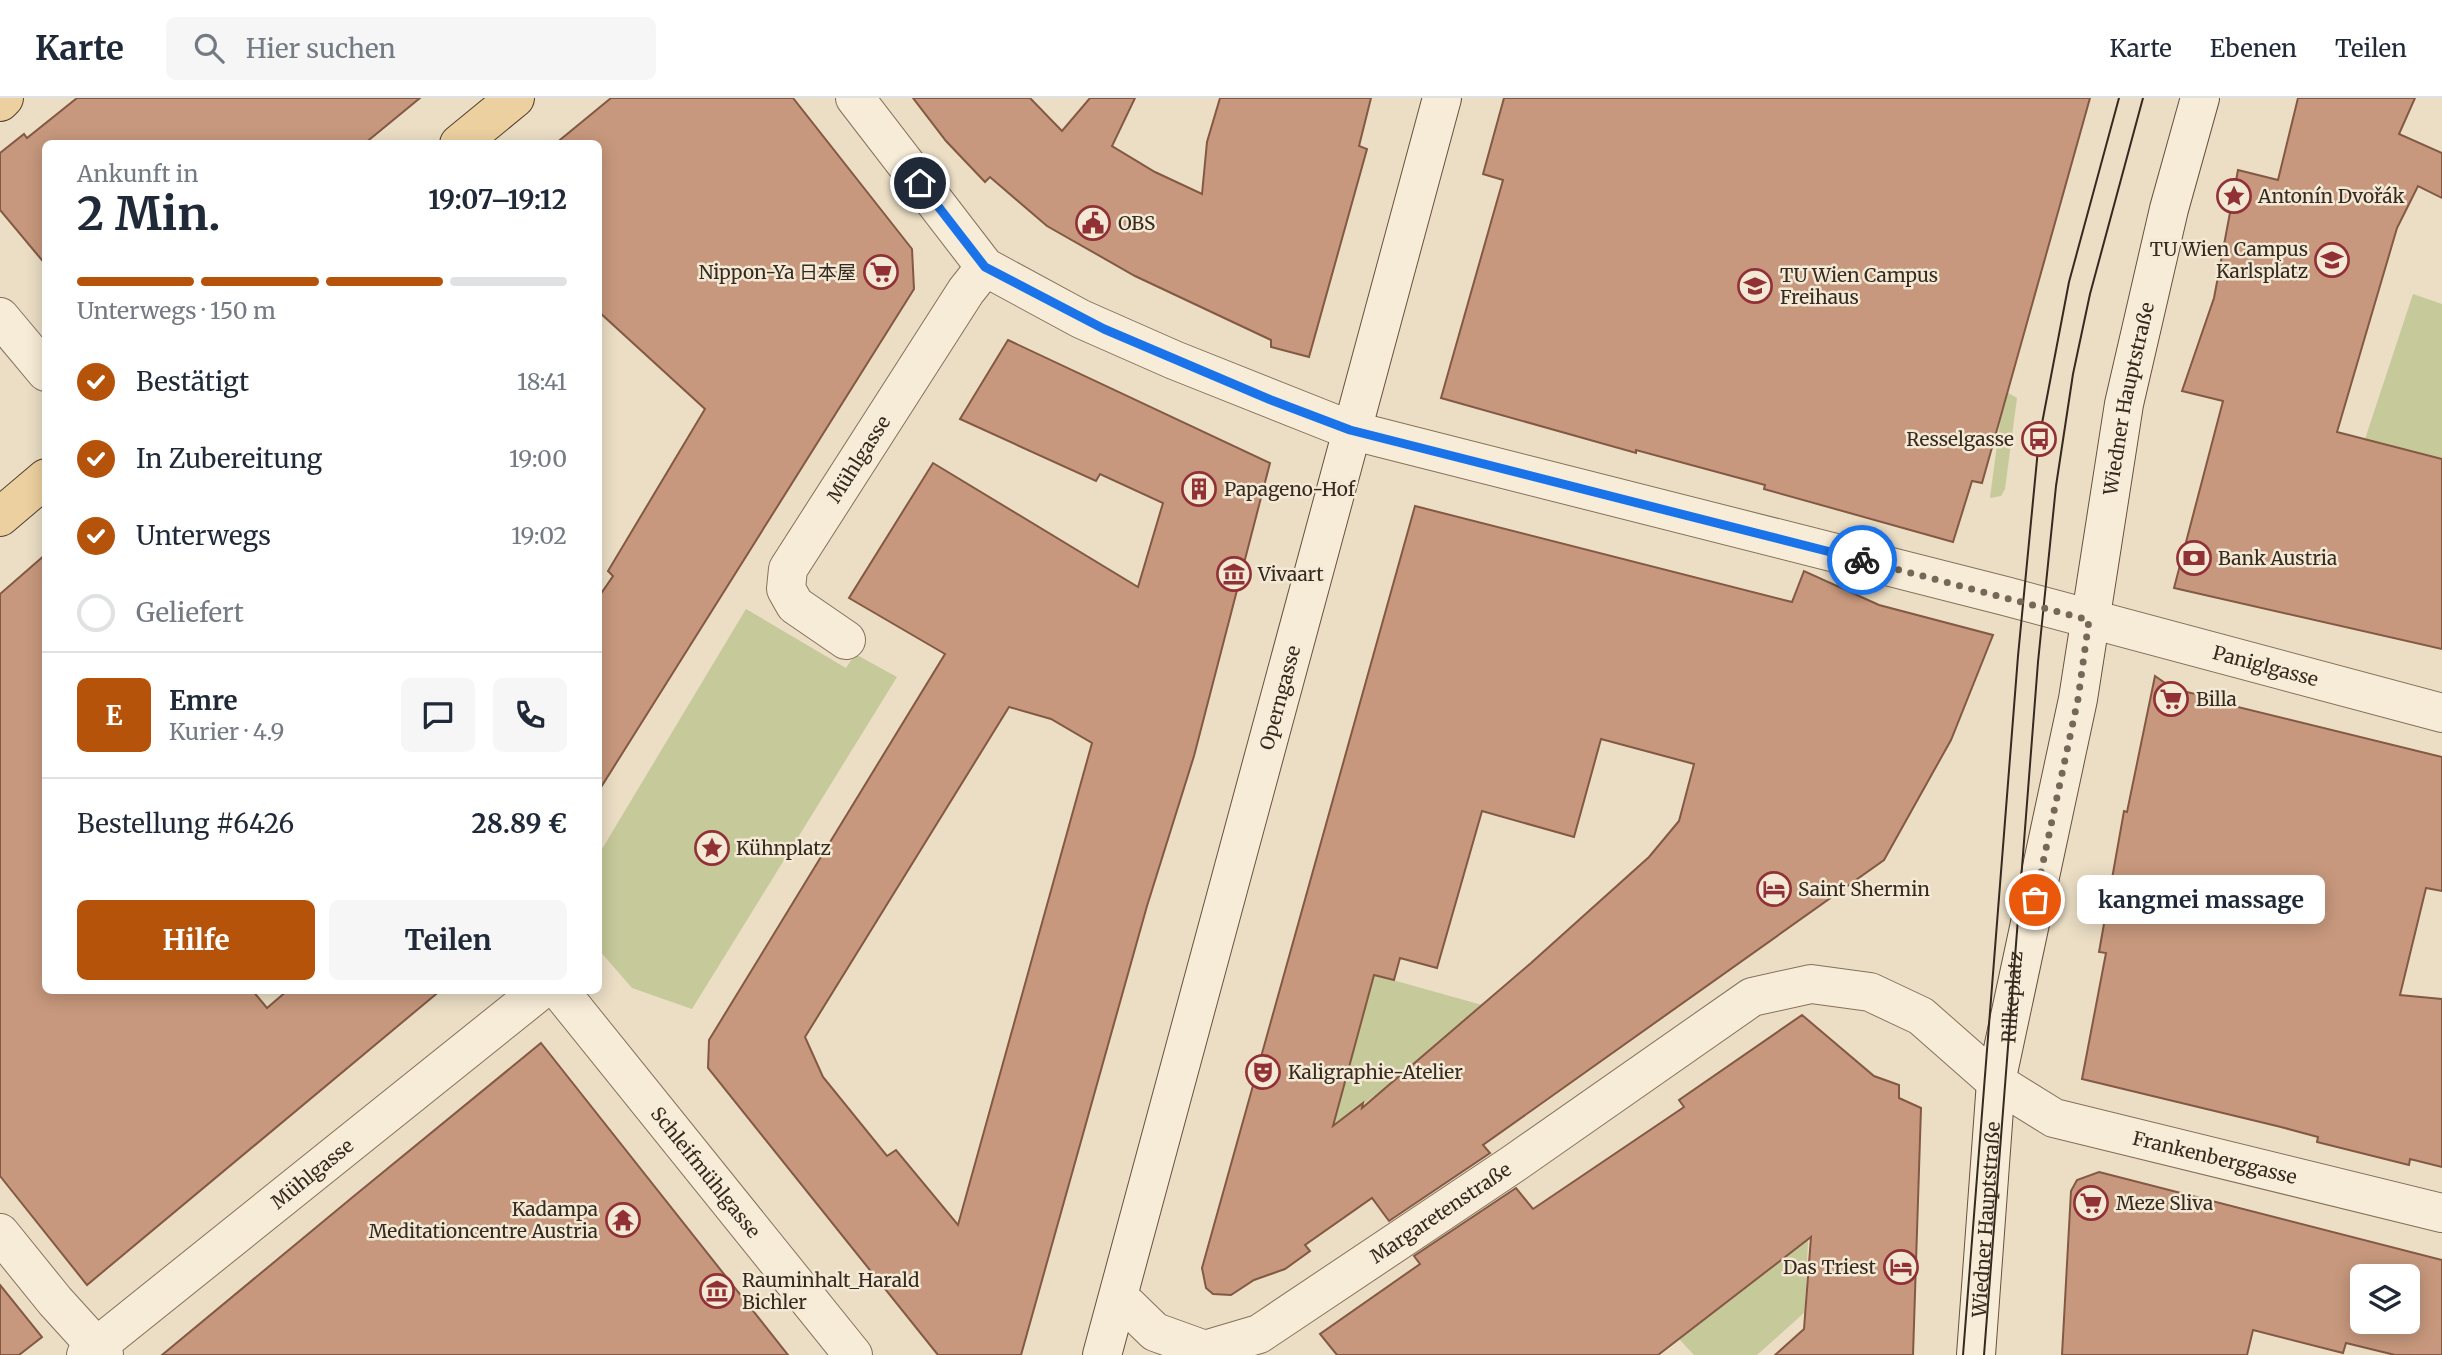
<!DOCTYPE html>
<html lang="de">
<meta charset="utf-8">
<style>
:root{--surface:#fff;--page:#f6f6f7;--text:#1f2937;--muted:#747a83;--line:#e0e1e3;--accent:#b45309}
body{margin:0;font-family:Merriweather,"Noto Sans SC",serif;background:var(--page);color:var(--text);height:100vh;display:flex;flex-direction:column;font-size:26px;white-space:nowrap}
*{box-sizing:border-box;margin:0}
p{font-size:23px;color:var(--muted)}
.icon{flex:none;width:38px;height:38px;fill:none;stroke:currentColor;stroke-width:2;stroke-linecap:round;stroke-linejoin:round}
.map{position:relative;flex:1;overflow:hidden}
.details{position:absolute;left:42px;top:42px;width:560px;height:854px;display:flex;flex-direction:column;background:var(--surface);border-radius:10px;box-shadow:0 4px 18px #0003}
.details>*{flex:none}
.fabs{position:absolute;left:2350px;top:1166px;display:grid;gap:14px}
.fabs a{display:grid;place-items:center;width:70px;height:70px;border-radius:10px;background:var(--surface);box-shadow:0 4px 18px #0003;font-size:35px}
.pin{position:absolute;display:grid;place-items:center;width:60px;height:60px;color:#fff;margin:-30px;border:4px solid #fff;border-radius:50%;box-shadow:0 2px 7px #0007}
.courier{position:absolute;display:grid;place-items:center;width:70px;height:70px;margin:-35px;border:5px solid #1a73e8;border-radius:50%;background:#fff;color:#222;box-shadow:0 2px 9px #0007}
.bubble{position:absolute;height:49px;border-radius:10px;background:var(--surface);box-shadow:0 4px 18px #0003;font-size:23px;font-weight:700;line-height:49px;text-align:center}
.summary em{font-style:normal;font-weight:700}
.summary div{display:flex;flex-direction:column-reverse}
.summary{display:flex;align-items:center;justify-content:space-between;height:119px;padding:0 35px}
h1{font-size:46px;font-weight:700;line-height:52px}
.bar{display:grid;grid-template-columns:repeat(4,1fr);gap:10px 7px;align-content:center;height:84px;padding:0 35px}
.bar i{height:9px;border-radius:5px;background:var(--line)}
.bar .selected{background:var(--accent)}
.bar p{grid-column:span 4}
.line{display:flex;align-items:center;gap:18px;padding:0 35px;border-top:2px solid var(--line)}
.line div{flex:1}
.round{display:grid;place-items:center;flex:none;width:74px;height:74px;border-radius:10px;background:var(--page)}
ol{padding:0 35px;list-style:none}
li{display:flex;align-items:center;gap:21px;height:77px}
li p{margin-inline-start:auto}
li .icon{padding:7px;border-radius:50%;background:var(--accent);color:#fff;stroke-width:4}
li:last-child{color:var(--muted)}
li i{width:38px;height:38px;border:4px solid var(--line);border-radius:50%}
.cta{display:flex;gap:14px;margin-top:auto;padding:14px 35px}
.cta a{flex:1;height:80px;border-radius:10px;background:var(--accent);color:#fff;font-size:28px;font-weight:700;line-height:80px;text-align:center}
.cta a+a{background:var(--page);color:var(--text)}
header{display:flex;align-items:center;gap:42px;box-sizing:border-box;height:98px;padding:0 35px;background:var(--surface);border-bottom:2px solid var(--line)}
header strong{font-size:33px}
nav{display:flex;gap:38px;margin-inline-start:auto;font-size:24px}
.search{width:490px;height:63px;background:var(--page);display:flex;align-items:center;gap:18px;box-sizing:border-box;padding:0 24px;border-radius:10px;color:var(--muted);font-size:26px}
.map>svg:first-child{display:block}
</style>
<header>
<strong>Karte</strong>
<div class="search"><svg class="icon" aria-label="search" viewBox="0 0 24 24"><circle cx="10" cy="10" r="6"/><path d="M15 15l6 6"/></svg>Hier suchen</div>
<nav><a>Karte</a><a>Ebenen</a><a>Teilen</a></nav>
</header>
<div class="map">
<svg width="2442" height="1257" viewBox="0 0 2442 1257">
<rect width="100%" height="100%" fill="#ebdec5"/>
<g fill="#c6c999">
<polygon points="2413,196 2442,206 2442,361 2365,341"/>
<polygon points="2008,295 2017,300 2005,391 2001,398 1990,400 2001,316"/>
<polygon points="746,511 846,570 855,556 897,579 692,911 632,890 599,852 599,756"/>
<polygon points="1364,874 1482,907 1398,980 1325,1035 1336,976 1349,969 1362,920"/>
<polygon points="1808,1142 1805,1214 1757,1257 1694,1257 1679,1241"/>
</g>
<g fill="#c7987d" stroke="#835943" stroke-width="2" fill-rule="evenodd">
<polygon points="77,0 420,0 364,46 46,46 46,167 0,112 0,55 24,36 27,40"/>
<polygon points="611,0 793,0 912,151 914,191 598,694 598,500 613,478 608,473 705,311 598,213 598,46 555,46"/>
<polygon points="913,0 1030,0 1062,33 1090,0 1135,0 1112,48 1155,74 1202,96 1207,44 1220,0 1371,0 1359,48 1367,51 1309,259 1271,249 1271,242 1135,178 1047,128 990,79 985,84 946,43"/>
<polygon points="1504,0 2090,0 1982,385 1972,383 1953,444 1764,391 1765,387 1636,352 1636,355 1441,300 1503,82 1483,76"/>
<polygon points="2298,0 2415,0 2399,36 2442,55 2442,100 2418,88 2397,130 2337,334 2442,361 2442,551 2174,490 2223,303 2182,293 2214,200 2238,72 2278,82"/>
<path d="M1008,242L1270,365L1194,658L1147,808L1021,1257H938L708,970L709,942L945,556L849,500L933,365L1138,489L1163,405L1100,376L1096,383L960,321ZM1009,609L1051,621L1092,645L958,1127L896,1052L887,1058L823,979L805,939Z"/>
<path d="M1415,408L1792,504L1804,473L1879,507L1993,537L1951,642L1884,762L1483,1047L1490,1055L1389,1123L1372,1100L1305,1147L1310,1153L1285,1171L1254,1182L1231,1197L1213,1196L1206,1190L1202,1170ZM1601,641L1694,666L1679,723L1649,759L1531,865L1362,1010L1363,1005L1333,1028L1374,877L1394,882L1400,860L1437,870L1482,713L1574,739Z"/>
<polygon points="46,456 46,892 252,892 267,910 288,892 441,892 87,1187 0,1078 0,496"/>
<polygon points="2155,578 2174,591 2204,598 2205,601 2442,659 2442,793 2426,790 2400,897 2442,901 2442,1069 2410,1061 2409,1067 2317,1044 2318,1039 2281,1029 2082,981 2106,855 2099,854 2124,713 2127,714"/>
<polygon points="1802,917 1874,978 1899,987 1899,1000 1921,1010 1913,1257 1775,1257 1804,1231 1811,1139 1658,1257 1337,1257 1320,1236 1420,1166 1414,1158 1516,1090 1533,1111 1684,1009 1679,1002"/>
<polygon points="541,945 788,1257 162,1257 354,1098"/>
<path d="M2099,1074L2442,1162V1257H2395L2346,1245L2343,1255L2253,1232L2247,1257H2062L2071,1093L2077,1082ZM2362,1178H2408V1223H2362Z"/>
<polygon points="0,1187 42,1239 19,1257 0,1257"/>
</g>
<g fill="none" stroke-linecap="round" stroke-linejoin="round">
<g stroke="#85705c" stroke-width="40">
<g id="minor">
<path id="s1" d="M855,0L985,169L1081,221L1174,262L1350,332L2005,498L2442,615"/>
<polyline points="0,219 46,274"/>
<path id="s2" d="M846,542L795,507L786,491L788,471L966,193L985,169"/>
<polyline points="0,1135 55,1203 104,1257"/>
<path id="s3" d="M1119,1199L1155,1234L1205,1252L1259,1236L1513,1066L1752,899L1811,886L1870,894L1921,918L1996,984L2054,1020L2442,1115"/>
<path id="s4" d="M86,1257L541,892"/>
</g>
</g>
<g stroke="#85705c" stroke-width="40">
<g id="tertiary">
<path id="s5" d="M559,892L853,1257"/>
</g>
</g>
<g stroke="#67513f" stroke-width="40">
<g id="secondary">
<path id="s6" d="M1102,1257L1442,0"/>
<path id="s7" d="M1976,1257L1996,984L2078,601L2124,306L2169,111L2200,0"/>
</g>
</g>
<g stroke="#533f30" stroke-width="40">
<g id="primary">
<polyline points="0,4 4,0"/>
<polyline points="459,46 515,0"/>
<polyline points="0,419 46,380"/>
</g>
</g>
<use href="#minor" stroke="#f7ecd7" stroke-width="38"/>
<use href="#tertiary" stroke="#f7ecd7" stroke-width="38"/>
<use href="#secondary" stroke="#f7ecd7" stroke-width="38"/>
<use href="#primary" stroke="#ecd09f" stroke-width="38"/>
<g stroke="#36291f" stroke-width="2">
<polyline points="1963,1257 2018,558 2039,341 2069,184 2119,0"/>
<path id="s8" d="M1984,1257L2038,564L2056,388L2073,276L2090,196L2143,0"/>
</g>
</g>
<g fill="none" stroke-linecap="round" stroke-linejoin="round">
<polyline stroke="#756859" stroke-width="7" stroke-dasharray="0 12.6" points="1862,462 2089,522 2078,601 2035,802"/>
<polyline stroke="#1a73e8" stroke-width="9" points="920,85 985,169 1104,231 1271,302 1350,332 1862,462"/>
</g>
<defs>
<g id="sight-ring" transform="scale(1.75)"><circle r="9.5" fill="#f3e9d4" stroke="#913035" stroke-width="1.5"/><path d="M0-6L1.8-2.2L6-1.7L2.9 1.2L3.7 5.4L0 3.3L-3.7 5.4L-2.9 1.2L-6-1.7L-1.8-2.2Z" fill="#913035"/></g>
<g id="civic-ring" transform="scale(1.75)"><circle r="9.5" fill="#f3e9d4" stroke="#913035" stroke-width="1.5"/><path d="M-.6-6.5H3V-4.5H.6V-3L4-1V1h2V6H-6V1h2V-1L-.6-3ZM-1.2 2.5V6h2.4V2.5Z" fill="#913035"/></g>
<g id="university-ring" transform="scale(1.75)"><circle r="9.5" fill="#f3e9d4" stroke="#913035" stroke-width="1.5"/><path d="M0-5L7-2L0 1L-7-2ZM-4 1L0 2.5L4 1V4Q0 6-4 4Z" fill="#913035"/></g>
<g id="supermarket-ring" transform="scale(1.75)"><circle r="9.5" fill="#f3e9d4" stroke="#913035" stroke-width="1.5"/><path d="M-6-5.5h2.5l.6 2H6L4.5 2H-2.5L-4.4-4H-6ZM-1.5 3.2a1.3 1.3 0 1 0 .1 0ZM3 3.2a1.3 1.3 0 1 0 .1 0Z" fill="#913035"/></g>
<g id="bus-ring" transform="scale(1.75)"><circle r="9.5" fill="#f3e9d4" stroke="#913035" stroke-width="1.5"/><path d="M-5-6H5V4H4V6H2V4H-2V6H-4V4H-5ZM-3.5-4V0h7V-4ZM-3.5 1.2v1.5H-2V1.2ZM2 1.2v1.5H3.5V1.2Z" fill="#913035"/></g>
<g id="building-ring" transform="scale(1.75)"><circle r="9.5" fill="#f3e9d4" stroke="#913035" stroke-width="1.5"/><path d="M-4-6H4V6H1V3H-1V6H-4ZM-2.5-4.3h1.7v1.8h-1.7ZM.8-4.3h1.7v1.8H.8ZM-2.5-1h1.7V.8h-1.7ZM.8-1h1.7V.8H.8Z" fill="#913035"/></g>
<g id="bank-ring" transform="scale(1.75)"><circle r="9.5" fill="#f3e9d4" stroke="#913035" stroke-width="1.5"/><path d="M-6-4H6V4H-6ZM0-2.3a2.3 2.3 0 1 0 0 4.6a2.3 2.3 0 1 0 0-4.6Z" fill="#913035"/></g>
<g id="museum-ring" transform="scale(1.75)"><circle r="9.5" fill="#f3e9d4" stroke="#913035" stroke-width="1.5"/><path d="M0-6L6-3V-2H-6V-3ZM-5-1h2V3h-2ZM-1-1h2V3h-2ZM3-1h2V3H3ZM-6 4H6V6H-6Z" fill="#913035"/></g>
<g id="hotel-ring" transform="scale(1.75)"><circle r="9.5" fill="#f3e9d4" stroke="#913035" stroke-width="1.5"/><path d="M-6-4.5h1.5V1H6V5H4.5V3h-9V5H-6ZM-4 0a1.8 1.8 0 1 1 3.6 0ZM.5 0V-2.5h3Q6-2.5 6 0Z" fill="#913035"/></g>
<g id="theatre-ring" transform="scale(1.75)"><circle r="9.5" fill="#f3e9d4" stroke="#913035" stroke-width="1.5"/><path d="M-5-5.5Q0-4 5-5.5V0Q5 5 0 6Q-5 5-5 0ZM-3.3-2.5H-1v1.5H-3.3ZM1-2.5H3.3v1.5H1ZM-2.8 1Q0 5.5 2.8 1Z" fill="#913035"/></g>
<g id="temple-ring" transform="scale(1.75)"><circle r="9.5" fill="#f3e9d4" stroke="#913035" stroke-width="1.5"/><path d="M0-6L5-2H3V0L6.5 2.5H4V6H1.5V3h-3V6H-4V2.5H-6.5L-3 0V-2H-5Z" fill="#913035"/></g>
</defs>
<g fill-rule="evenodd">
<use href="#sight-ring" x="2234" y="98"/>
<use href="#civic-ring" x="1093" y="125"/>
<use href="#university-ring" x="2332" y="162"/>
<use href="#supermarket-ring" x="881" y="174"/>
<use href="#university-ring" x="1755" y="188"/>
<use href="#bus-ring" x="2039" y="341"/>
<use href="#building-ring" x="1199" y="391"/>
<use href="#bank-ring" x="2194" y="460"/>
<use href="#museum-ring" x="1234" y="476"/>
<use href="#supermarket-ring" x="2171" y="601"/>
<use href="#sight-ring" x="712" y="750"/>
<use href="#hotel-ring" x="1774" y="791"/>
<use href="#theatre-ring" x="1263" y="974"/>
<use href="#supermarket-ring" x="2091" y="1105"/>
<use href="#temple-ring" x="623" y="1122"/>
<use href="#hotel-ring" x="1901" y="1169"/>
<use href="#museum-ring" x="717" y="1193"/>
</g>
<g text-anchor="middle" stroke-width="5" stroke-linejoin="round" paint-order="stroke">
<g font-size="19" fill="#36291f" stroke="#f3e9d4" text-anchor="start">
<text x="2258" y="105">Antonín Dvořák</text>
<text x="1118" y="132">OBS</text>
<text x="2308" y="158" text-anchor="end">TU Wien Campus<tspan x="2308" dy="22">Karlsplatz</tspan></text>
<text x="856" y="181" text-anchor="end">Nippon-Ya 日本屋</text>
<text x="1780" y="184">TU Wien Campus<tspan x="1780" dy="22">Freihaus</tspan></text>
<text x="2014" y="348" text-anchor="end">Resselgasse</text>
<text x="1224" y="398">Papageno-Hof</text>
<text x="2218" y="467">Bank Austria</text>
<text x="1258" y="483">Vivaart</text>
<text x="2196" y="608">Billa</text>
<text x="736" y="757">Kühnplatz</text>
<text x="1798" y="798">Saint Shermin</text>
<text x="1288" y="981">Kaligraphie-Atelier</text>
<text x="2116" y="1112">Meze Sliva</text>
<text x="598" y="1118" text-anchor="end">Kadampa<tspan x="598" dy="22">Meditationcentre Austria</tspan></text>
<text x="1876" y="1176" text-anchor="end">Das Triest</text>
<text x="742" y="1189">Rauminhalt_Harald<tspan x="742" dy="22">Bichler</tspan></text>
</g>
<g font-size="19" fill="#36291f" stroke="#f3e9d4">
<text dy="7" stroke="none"><textPath href="#s7" startOffset="970">Wiedner Hauptstraße</textPath></text>
<text dy="7" stroke="none"><textPath href="#s2" startOffset="231">Mühlgasse</textPath></text>
<text dy="7" stroke="none"><textPath href="#s1" startOffset="1559">Paniglgasse</textPath></text>
<text dy="7" stroke="none"><textPath href="#s6" startOffset="681">Operngasse</textPath></text>
<text dy="7" stroke="none"><textPath href="#s8" startOffset="359">Rilkeplatz</textPath></text>
<text dy="7" stroke="none"><textPath href="#s3" startOffset="1267">Frankenberggasse</textPath></text>
<text dy="7" stroke="none"><textPath href="#s4" startOffset="290">Mühlgasse</textPath></text>
<text dy="7" stroke="none"><textPath href="#s5" startOffset="234">Schleifmühlgasse</textPath></text>
<text dy="7" stroke="none"><textPath href="#s3" startOffset="378">Margaretenstraße</textPath></text>
<text dy="7" stroke="none"><textPath href="#s7" startOffset="136">Wiedner Hauptstraße</textPath></text>
</g>
</g>
</svg>
<div class="fabs">
<a><svg class="icon" aria-label="layers" viewBox="0 0 24 24"><path d="M12 4l9 5-9 5-9-5zM3 14l9 5 9-5"/></svg></a>
</div>
<div class="pin" style="left:2035px;top:802px;background:#ea580c"><svg class="icon" aria-label="bag" viewBox="0 0 24 24"><path d="M5 8h14l-1 12H6zM9 8a3 3 0 0 1 6 0"/></svg></div>
<div class="pin" style="left:920px;top:85px;background:#1f2937"><svg class="icon" aria-label="home" viewBox="0 0 24 24"><path d="M3 11l9-7 9 7M6 9v11h12V9"/></svg></div>
<div class="courier" style="left:1862px;top:462px"><svg class="icon" aria-label="bike" viewBox="0 0 24 24"><circle cx="6" cy="16" r="4"/><circle cx="18" cy="16" r="4"/><path d="M6 16l4-8h5l3 8M10 8l3 8H6M13 5h3"/></svg></div>
<div class="bubble" style="left:2077px;top:777px;width:248px">kangmei massage</div>
<section class="details">
<div class="summary"><div><h1>2 Min.</h1><p>Ankunft in</p></div><em>19:07–19:12</em></div>
<div class="bar"><i class="selected"></i><i class="selected"></i><i class="selected"></i><i></i><p>Unterwegs · 150 m</p></div>
<ol>
<li><svg class="icon" aria-label="check" viewBox="0 0 24 24"><path d="M5 12l5 5 9-10"/></svg>Bestätigt<p>18:41</p></li>
<li><svg class="icon" aria-label="check" viewBox="0 0 24 24"><path d="M5 12l5 5 9-10"/></svg>In Zubereitung<p>19:00</p></li>
<li><svg class="icon" aria-label="check" viewBox="0 0 24 24"><path d="M5 12l5 5 9-10"/></svg>Unterwegs<p>19:02</p></li>
<li><i></i>Geliefert</li>
</ol>
<div class="line" style="height:126px"><b class="round" style="background:var(--accent);color:#fff">E</b><div><b>Emre</b><p>Kurier · 4.9</p></div><a class="round"><svg class="icon" aria-label="chat" viewBox="0 0 24 24"><path d="M4 5h16v11H9l-5 4z"/></svg></a><a class="round"><svg class="icon" aria-label="phone" viewBox="0 0 24 24"><path d="M5 4h4l2 5-3 2q2 4 5 5l2-3 5 2v4C11 20 4 13 5 4z"/></svg></a></div>
<div class="line" style="height:91px"><div>Bestellung #6426</div><b>28.89 €</b></div>
<div class="cta"><a>Hilfe</a><a>Teilen</a></div>
</section>
</div>
